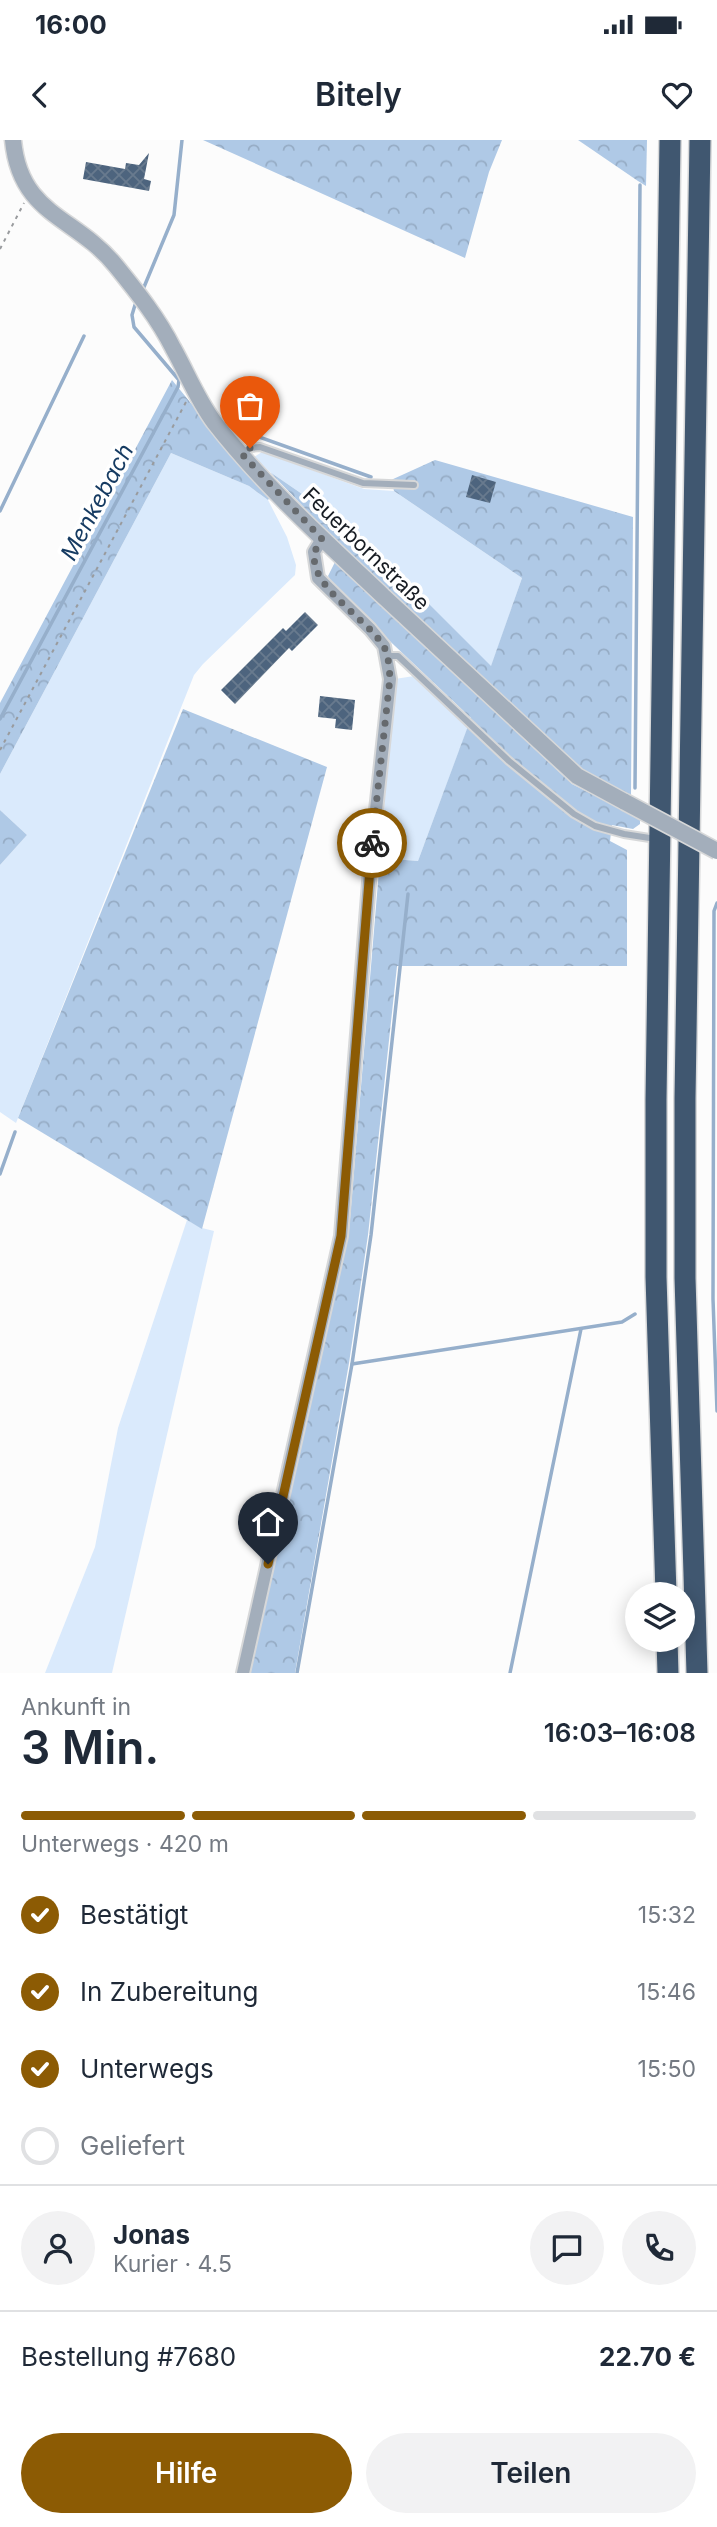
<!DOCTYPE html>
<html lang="de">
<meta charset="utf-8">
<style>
:root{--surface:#fff;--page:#f2f2f3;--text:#1f2937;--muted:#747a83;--line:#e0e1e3;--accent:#8c5b04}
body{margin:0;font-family:Inter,sans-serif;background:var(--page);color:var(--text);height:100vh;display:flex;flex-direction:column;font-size:26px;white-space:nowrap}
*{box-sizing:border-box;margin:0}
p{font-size:23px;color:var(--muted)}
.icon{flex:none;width:38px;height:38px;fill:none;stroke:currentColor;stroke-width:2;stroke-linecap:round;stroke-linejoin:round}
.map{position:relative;height:1533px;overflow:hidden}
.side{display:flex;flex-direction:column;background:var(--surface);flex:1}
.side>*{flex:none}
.tools{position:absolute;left:625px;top:1442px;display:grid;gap:14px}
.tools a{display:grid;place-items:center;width:70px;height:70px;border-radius:50%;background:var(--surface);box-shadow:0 4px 18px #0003;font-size:35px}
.pin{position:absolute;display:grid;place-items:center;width:60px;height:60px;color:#fff;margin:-72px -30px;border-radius:50% 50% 50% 0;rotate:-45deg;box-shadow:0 0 7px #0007}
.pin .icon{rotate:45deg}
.courier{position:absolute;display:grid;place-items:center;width:70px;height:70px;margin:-35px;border:5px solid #8c5b04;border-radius:50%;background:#fff;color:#222;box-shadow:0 2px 9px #0007}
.head em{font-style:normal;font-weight:600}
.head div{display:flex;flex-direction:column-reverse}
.head{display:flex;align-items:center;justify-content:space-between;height:119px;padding:0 21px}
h1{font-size:46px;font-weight:600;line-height:52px}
.bar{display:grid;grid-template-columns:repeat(4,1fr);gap:10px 7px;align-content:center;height:84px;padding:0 21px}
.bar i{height:9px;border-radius:5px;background:var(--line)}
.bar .selected{background:var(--accent)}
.bar p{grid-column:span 4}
.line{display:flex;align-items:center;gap:18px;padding:0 21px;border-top:2px solid var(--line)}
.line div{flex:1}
.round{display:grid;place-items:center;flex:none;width:74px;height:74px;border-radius:37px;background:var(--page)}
ol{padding:0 21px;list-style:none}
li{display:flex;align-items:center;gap:21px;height:77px}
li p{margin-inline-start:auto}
li .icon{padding:7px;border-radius:50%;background:var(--accent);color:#fff;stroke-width:4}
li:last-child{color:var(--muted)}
li i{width:38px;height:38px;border:4px solid var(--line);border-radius:50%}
.action{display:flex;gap:14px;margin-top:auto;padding:14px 21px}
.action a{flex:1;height:80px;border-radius:42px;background:var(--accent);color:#fff;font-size:28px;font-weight:600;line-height:80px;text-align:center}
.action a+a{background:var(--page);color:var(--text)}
.status{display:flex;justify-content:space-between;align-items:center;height:49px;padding:0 35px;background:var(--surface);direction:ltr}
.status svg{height:19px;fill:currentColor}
header{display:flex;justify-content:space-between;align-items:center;height:91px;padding:0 21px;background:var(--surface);font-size:32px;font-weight:600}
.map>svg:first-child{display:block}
</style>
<div class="status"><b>16:00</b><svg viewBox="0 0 49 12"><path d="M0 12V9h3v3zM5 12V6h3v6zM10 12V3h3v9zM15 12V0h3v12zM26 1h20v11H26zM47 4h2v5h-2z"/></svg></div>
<header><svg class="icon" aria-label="back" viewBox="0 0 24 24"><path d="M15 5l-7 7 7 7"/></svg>Bitely<svg class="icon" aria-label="heart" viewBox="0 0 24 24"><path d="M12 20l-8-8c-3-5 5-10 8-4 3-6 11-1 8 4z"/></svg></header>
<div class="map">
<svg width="717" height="1533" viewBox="0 0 717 1533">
<defs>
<pattern id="forest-crowns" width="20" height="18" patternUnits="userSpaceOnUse" patternTransform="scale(1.75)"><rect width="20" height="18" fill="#afc9e6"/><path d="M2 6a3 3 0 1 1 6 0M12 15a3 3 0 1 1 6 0" fill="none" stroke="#96acc5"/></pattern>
<pattern id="building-cross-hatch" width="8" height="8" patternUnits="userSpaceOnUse" patternTransform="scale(1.75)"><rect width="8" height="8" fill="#4d647e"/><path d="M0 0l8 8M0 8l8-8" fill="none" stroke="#687a8e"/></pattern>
</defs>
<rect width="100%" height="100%" fill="#fcfcfc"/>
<g fill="#daeafc">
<polygon points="262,312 364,349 394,351 522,438 491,527 356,391 270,332 254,317"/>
<polygon points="171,313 249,346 268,360 287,397 296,425 295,435 203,524 194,535 16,983 0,972 0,725 27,695 0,670 0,634"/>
<polygon points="414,536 468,587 418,721 380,718 395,539"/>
<polygon points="187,1080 202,1088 214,1091 112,1533 45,1533 95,1407 118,1288"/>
</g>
<g fill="url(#forest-crowns)">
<polygon points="203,0 502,0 489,32 465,118"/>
<polygon points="578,0 647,0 646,46 638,41"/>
<polygon points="172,240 225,305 271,356 268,360 249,346 171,313 0,634 0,563"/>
<polygon points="435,320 633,377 631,656 581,629 345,410 270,332 356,391 491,526 522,438 394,351 391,340"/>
<polygon points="335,422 572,644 640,678 640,684 633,689 612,685 610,701 627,710 627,826 397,826 368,1095 349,1223 295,1533 250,1533 349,1091 380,718 418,721 471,578 338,452 328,436"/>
<polygon points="183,569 327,627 202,1089 18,978"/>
<polygon points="0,670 27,695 0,725"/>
</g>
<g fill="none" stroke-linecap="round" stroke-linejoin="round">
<g stroke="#96afcb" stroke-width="3.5">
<polyline points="144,147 174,75 182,0"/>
<polyline points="234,288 371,337"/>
<polyline points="0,371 84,196"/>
<polyline points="0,579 178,247 179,240 134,187 132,175 135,165"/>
<polyline points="635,648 640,45"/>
<polyline points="717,763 714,771 713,1159 717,1271"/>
<polyline points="0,1034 15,992"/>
<polyline points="352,1224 622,1182 635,1174"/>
<polyline points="297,1533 352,1224 371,1095 408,754"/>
<polyline points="510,1533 581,1189"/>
</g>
</g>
<g fill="url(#building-cross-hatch)">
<polygon points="149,13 144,39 151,41 149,51 83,39 86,22 125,29 126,23 139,25"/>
<polygon points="472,335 496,342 490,363 466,357"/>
<polygon points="305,472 318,485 292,511 289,508 235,564 221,550 283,488 286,491"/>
<polygon points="320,556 355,560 352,590 335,588 336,579 318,577"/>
</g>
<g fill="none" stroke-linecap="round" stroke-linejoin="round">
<g stroke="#d7d8d9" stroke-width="10">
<g id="service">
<polyline points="242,314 250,308 260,307 363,343 414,345"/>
<polyline points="387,516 398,516 509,621 574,674 595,686 624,694 656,699"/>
</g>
</g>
<g stroke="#d7d8d9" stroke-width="16">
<polyline id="minor" points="243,1533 341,1096 371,717 390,539 384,506 370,489 318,438 314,412 322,399"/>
</g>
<g stroke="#d7d8d9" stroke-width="19">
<path id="tertiary" d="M13,0C20,76 76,76 116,126C137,152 158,178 173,208C187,233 197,259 214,282C262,344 326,402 383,456C448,516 513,576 577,636L625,662"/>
</g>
<g stroke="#d7d8d9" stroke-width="24">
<g id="motorway">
<polyline points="666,1454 656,1137 656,960 670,0"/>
<polyline points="667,1500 668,1533"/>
<polyline points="697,1533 685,1138 685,958 700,0"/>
</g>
</g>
<g stroke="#999b9e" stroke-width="2" stroke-dasharray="3.5 5" stroke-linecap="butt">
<polyline points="0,109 24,63"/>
<polyline points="0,610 186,262"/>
</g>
<use href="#service" stroke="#a3aebb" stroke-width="6"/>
<use href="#minor" stroke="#a3aebb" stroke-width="12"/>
<use href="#tertiary" stroke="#a3aebb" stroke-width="16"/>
<use href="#motorway" stroke="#405770" stroke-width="21"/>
<g stroke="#d7d8d9" stroke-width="19" stroke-linecap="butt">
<polyline id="tertiary-bridge" points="625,662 717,711"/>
</g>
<use href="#tertiary-bridge" stroke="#a3aebb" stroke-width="16"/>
</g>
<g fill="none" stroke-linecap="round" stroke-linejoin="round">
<path stroke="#666a6e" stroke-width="7" stroke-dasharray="0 12.6" d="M250,308L242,314L322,399C290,437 367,476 384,507C389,516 389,528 390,538L372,703"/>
<polyline stroke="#8c5b04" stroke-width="9" points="268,1424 341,1096 372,703"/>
</g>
<g text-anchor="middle" stroke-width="7" stroke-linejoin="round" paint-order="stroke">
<g font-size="21" fill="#161b22" stroke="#fff">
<text transform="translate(366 409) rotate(44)" y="7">Feuerbornstraße</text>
</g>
<g font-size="23" font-style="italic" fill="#163b62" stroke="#fff">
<text transform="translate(97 362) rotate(-62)" y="8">Menkebach</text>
</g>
</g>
</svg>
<div class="tools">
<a><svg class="icon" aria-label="layers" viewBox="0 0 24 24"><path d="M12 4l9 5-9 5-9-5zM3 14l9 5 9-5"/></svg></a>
</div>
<div class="pin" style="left:250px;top:308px;background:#ea580c"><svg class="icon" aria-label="bag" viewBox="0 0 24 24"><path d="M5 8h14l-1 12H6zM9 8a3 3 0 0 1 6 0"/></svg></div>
<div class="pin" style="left:268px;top:1424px;background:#1f2937"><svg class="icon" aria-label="home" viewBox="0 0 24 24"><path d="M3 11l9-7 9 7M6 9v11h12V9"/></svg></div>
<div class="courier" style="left:372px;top:703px"><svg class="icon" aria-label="bike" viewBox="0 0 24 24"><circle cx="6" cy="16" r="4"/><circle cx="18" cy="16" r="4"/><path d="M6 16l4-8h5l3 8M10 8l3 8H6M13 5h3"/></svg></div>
</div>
<section class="side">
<div class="head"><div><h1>3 Min.</h1><p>Ankunft in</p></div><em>16:03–16:08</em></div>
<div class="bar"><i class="selected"></i><i class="selected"></i><i class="selected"></i><i></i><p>Unterwegs · 420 m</p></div>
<ol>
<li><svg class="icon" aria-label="check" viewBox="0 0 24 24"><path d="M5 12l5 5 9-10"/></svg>Bestätigt<p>15:32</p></li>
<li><svg class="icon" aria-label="check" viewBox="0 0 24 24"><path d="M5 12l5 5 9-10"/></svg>In Zubereitung<p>15:46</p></li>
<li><svg class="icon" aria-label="check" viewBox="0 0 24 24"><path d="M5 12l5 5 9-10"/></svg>Unterwegs<p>15:50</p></li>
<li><i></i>Geliefert</li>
</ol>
<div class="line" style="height:126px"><a class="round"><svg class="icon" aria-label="person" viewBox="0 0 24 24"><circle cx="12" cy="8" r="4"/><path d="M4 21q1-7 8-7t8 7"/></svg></a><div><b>Jonas</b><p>Kurier · 4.5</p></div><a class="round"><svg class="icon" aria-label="chat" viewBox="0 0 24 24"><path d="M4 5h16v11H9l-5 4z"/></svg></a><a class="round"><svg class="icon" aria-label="phone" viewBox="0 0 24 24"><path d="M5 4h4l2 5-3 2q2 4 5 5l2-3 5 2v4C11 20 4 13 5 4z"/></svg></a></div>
<div class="line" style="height:91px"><div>Bestellung #7680</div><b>22.70 €</b></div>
<div class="action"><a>Hilfe</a><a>Teilen</a></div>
</section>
